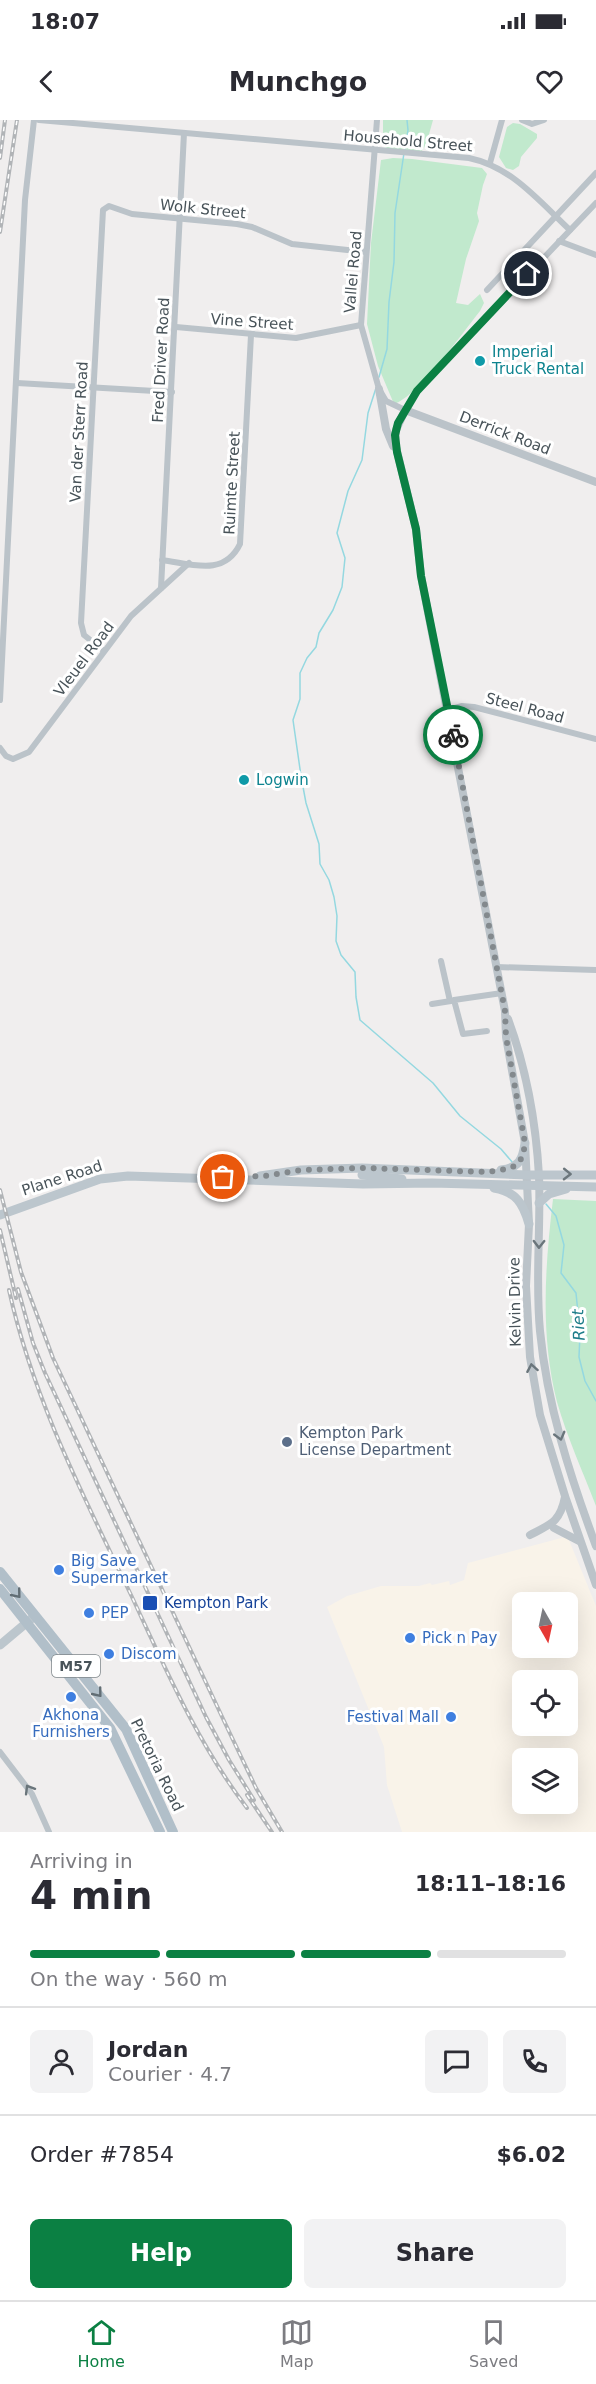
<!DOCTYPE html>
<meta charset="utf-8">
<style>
:root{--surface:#fff;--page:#f2f2f3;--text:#2b2b33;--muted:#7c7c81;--line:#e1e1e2;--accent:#0b8043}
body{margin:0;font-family:"DejaVu Sans",sans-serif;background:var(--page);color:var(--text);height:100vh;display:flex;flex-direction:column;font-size:22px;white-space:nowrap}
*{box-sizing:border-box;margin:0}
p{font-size:20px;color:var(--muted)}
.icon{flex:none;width:33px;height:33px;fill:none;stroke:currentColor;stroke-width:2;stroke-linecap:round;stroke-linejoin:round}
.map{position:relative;height:1712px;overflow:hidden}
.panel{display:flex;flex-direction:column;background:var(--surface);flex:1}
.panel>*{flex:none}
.needle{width:39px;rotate:171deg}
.buttons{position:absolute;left:512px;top:1472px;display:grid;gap:12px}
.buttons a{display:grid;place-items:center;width:66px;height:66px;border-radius:9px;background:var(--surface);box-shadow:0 6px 24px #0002;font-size:30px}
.pin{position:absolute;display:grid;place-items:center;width:51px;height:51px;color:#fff;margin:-26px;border:3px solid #fff;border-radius:50%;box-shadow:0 2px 6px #0007}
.courier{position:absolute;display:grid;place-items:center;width:60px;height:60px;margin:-30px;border:4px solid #0b8043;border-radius:50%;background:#fff;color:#222;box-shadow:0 2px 8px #0007}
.overview em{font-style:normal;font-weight:700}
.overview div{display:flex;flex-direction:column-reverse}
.overview{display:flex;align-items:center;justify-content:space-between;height:102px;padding:0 30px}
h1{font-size:39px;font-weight:700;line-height:45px}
.bar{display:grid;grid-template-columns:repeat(4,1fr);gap:9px 6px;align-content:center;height:72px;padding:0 30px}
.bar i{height:8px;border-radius:4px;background:var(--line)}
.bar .on{background:var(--accent)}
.bar p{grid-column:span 4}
.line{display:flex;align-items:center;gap:15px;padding:0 30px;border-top:2px solid var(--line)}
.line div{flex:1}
.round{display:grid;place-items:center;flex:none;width:63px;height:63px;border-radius:9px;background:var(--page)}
.button{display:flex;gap:12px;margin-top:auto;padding:12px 30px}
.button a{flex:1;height:69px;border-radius:9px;background:var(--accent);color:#fff;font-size:24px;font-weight:700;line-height:69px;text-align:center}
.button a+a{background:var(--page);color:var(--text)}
.status{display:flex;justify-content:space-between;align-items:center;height:42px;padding:0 30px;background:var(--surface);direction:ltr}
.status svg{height:16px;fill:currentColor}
header{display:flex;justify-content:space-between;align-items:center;height:78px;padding:0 30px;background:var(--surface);font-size:27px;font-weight:700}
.tabs{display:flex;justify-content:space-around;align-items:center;height:84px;border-top:2px solid var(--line);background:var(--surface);font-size:16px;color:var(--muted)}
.tabs a{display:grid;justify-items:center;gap:3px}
.tabs .on{color:var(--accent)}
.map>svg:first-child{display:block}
</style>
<div class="status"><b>18:07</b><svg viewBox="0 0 49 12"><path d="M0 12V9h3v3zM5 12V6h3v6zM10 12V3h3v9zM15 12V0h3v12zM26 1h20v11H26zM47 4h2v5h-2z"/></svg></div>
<header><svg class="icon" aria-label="back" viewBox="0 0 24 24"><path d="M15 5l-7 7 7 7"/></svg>Munchgo<svg class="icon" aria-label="heart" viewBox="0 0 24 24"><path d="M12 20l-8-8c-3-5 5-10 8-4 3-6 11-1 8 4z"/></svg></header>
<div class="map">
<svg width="596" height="1712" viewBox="0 0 596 1712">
<rect width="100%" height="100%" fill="#f0eeee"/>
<path fill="#f9f3e9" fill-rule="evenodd" d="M565,1417L569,1420L596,1486V1712H402L387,1665L384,1627L327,1487L347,1476L381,1466H419L430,1463L432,1465L449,1461L450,1465L464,1460L468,1443ZM522,1482H567V1527H522ZM522,1560H567V1605H522ZM522,1638H567V1683H522Z"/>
<g fill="#c1e9cd">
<polygon points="383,0 433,0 426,25 420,33 389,30 383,26"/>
<polygon points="513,3 520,4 537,14 537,18 521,37 519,46 513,50 506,48 499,37 507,7"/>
<path d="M393,38L412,39L482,48L487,54L483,65L477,93L479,101L466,139L456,183L468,185L480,174L484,183L480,191C464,211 416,278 394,284L378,246L367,204L371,123L381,40Z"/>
<path d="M553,1079L596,1081V1386C583,1352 567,1317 557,1282C540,1215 545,1147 553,1079Z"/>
</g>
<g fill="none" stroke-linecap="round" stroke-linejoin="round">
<g stroke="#94d8e0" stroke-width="1.5">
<polyline points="405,29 408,10 407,0"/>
<polyline points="379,257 387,229 389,182 394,142 395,93 404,33"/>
<polyline points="376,268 368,293 362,340 348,371 337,413 345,438 342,467 333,490 319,513 316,527 307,538 300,553 300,579 293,600 301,656 306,683 319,724 320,744 329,760 334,777 337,796 336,821 341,835 355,852 356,877 360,900 433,963 460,996 501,1029 513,1043"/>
<polyline points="546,1084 556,1096 564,1125 561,1153 576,1173 580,1213 579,1237 585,1261 596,1281"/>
</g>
<g stroke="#bbc3c9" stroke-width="6">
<path d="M39,0L469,38C512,47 539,81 570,110"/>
<polyline points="377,0 361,205 379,269 386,281 405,290 417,271 596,83"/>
<polyline points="522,0 532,4 544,0"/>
<polyline points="490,43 502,0"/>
<polyline points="559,121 596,135"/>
<polyline points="487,170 596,53"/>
<polyline points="176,207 296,218 361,205"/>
<polyline points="17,263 172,272"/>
<path d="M162,440C192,444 224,457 240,424L251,215"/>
<polyline points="161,468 184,13"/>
<polyline points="104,531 84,515 81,503 103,90 109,86 132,94 237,104 252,107 292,124 366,132"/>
<polyline points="0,580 25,80 34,0"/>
<polyline points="448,590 462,586 474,587 596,619"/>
<polyline points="0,628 6,636 13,639 29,632 131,496 189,443"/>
<polyline points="441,841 450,881"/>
<polyline points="496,847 596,850"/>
<polyline points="432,884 451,881"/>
<polyline points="487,911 463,914 454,880 502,873"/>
<polyline points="0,1632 32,1674 49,1712"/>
</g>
<g stroke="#bbc3c9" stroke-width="8">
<polyline points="379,269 386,309 393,326"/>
<polyline points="596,362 405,290 396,310 395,323 416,409 421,456 505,891 506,917 525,1023 529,1104 526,1166 530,1237 540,1295 565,1376 596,1465"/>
<path d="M508,899C526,948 536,1003 539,1056C541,1107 535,1159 540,1211C547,1285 570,1356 596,1426"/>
<polyline points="554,1408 579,1421"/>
<path d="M530,1415C551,1404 560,1402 565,1377"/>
</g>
<g stroke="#bcc6cd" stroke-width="9">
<path d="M501,1050C519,1048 523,1039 525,1023"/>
<polyline points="362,1055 402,1059"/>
<polyline points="260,1056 301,1050 362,1048 527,1055 596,1055"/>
<path d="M494,1068C516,1072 523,1083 529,1104"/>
<polyline points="539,1083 549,1074 566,1069"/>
<polyline points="0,1095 100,1059 128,1056 363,1064 432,1063 596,1067"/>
<polyline points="0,1525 31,1499"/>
</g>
<g stroke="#b1bfc9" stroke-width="10">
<polyline points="0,1452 126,1609 173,1712"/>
<polyline points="0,1469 110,1608 160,1712"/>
</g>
<g stroke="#b1b4b7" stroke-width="4">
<g id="rail">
<polyline points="0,38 5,0"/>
<polyline points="0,112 17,0"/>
<polyline points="0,1070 21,1152 53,1238 225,1603 256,1668 282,1712"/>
<polyline points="0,1110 16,1178"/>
<polyline points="18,1169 33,1223 45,1253 206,1597 229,1640 254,1680"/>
<path d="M9,1170C33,1279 84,1377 132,1477C166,1550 198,1624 247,1688"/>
<polyline points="247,1675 272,1712"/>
</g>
</g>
<use href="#rail" stroke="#fff" stroke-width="1.5" stroke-dasharray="4.5" stroke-linecap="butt"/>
</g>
<defs><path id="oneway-chevron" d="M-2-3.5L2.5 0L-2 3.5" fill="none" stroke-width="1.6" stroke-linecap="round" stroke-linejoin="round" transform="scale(1.5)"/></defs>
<use stroke="#6b767c" href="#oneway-chevron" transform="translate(567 1054) rotate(1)"/>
<g stroke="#6a757b">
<use href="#oneway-chevron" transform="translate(539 1124) rotate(91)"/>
<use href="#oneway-chevron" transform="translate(532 1248) rotate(-100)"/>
<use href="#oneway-chevron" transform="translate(560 1316) rotate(75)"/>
<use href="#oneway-chevron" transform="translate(29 1669) rotate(-121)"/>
</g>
<g stroke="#626e75">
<use href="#oneway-chevron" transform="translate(17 1474) rotate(51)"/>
<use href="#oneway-chevron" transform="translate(98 1573) rotate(51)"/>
</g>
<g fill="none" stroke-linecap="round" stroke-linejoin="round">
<polyline stroke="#83898d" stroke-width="6" stroke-dasharray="0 10.8" points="223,1057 264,1056 301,1050 362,1048 487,1052 507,1049 517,1045 523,1036 525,1023 506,917 505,891 453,615"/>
<polyline stroke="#0b8043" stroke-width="8" points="453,615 421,456 416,409 397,332 395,315 398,303 417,271 527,154"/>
</g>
<g fill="#0f9aa8" stroke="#fff" stroke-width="2">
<circle cx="480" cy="241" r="6"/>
<circle cx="244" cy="660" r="6"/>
</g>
<circle fill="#5c6f8a" stroke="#fff" stroke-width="2" cx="287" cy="1322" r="6"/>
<g fill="#3f7fe0" stroke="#fff" stroke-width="2">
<circle cx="59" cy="1450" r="6"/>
<circle cx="89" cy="1493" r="6"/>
<circle cx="410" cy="1518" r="6"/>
<circle cx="109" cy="1534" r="6"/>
<circle cx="71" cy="1577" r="6"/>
<circle cx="451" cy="1597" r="6"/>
</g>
<rect fill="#1a4fb4" stroke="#fff" stroke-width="2" x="142" y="1475" width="16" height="16" rx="3"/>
<g text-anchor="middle" stroke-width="6" stroke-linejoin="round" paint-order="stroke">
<rect fill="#fff" stroke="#7f878b" stroke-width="1.5" x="52" y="1535" width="48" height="22" rx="4.5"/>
<g font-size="14" font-weight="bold" fill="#485359">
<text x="76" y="1551">M57</text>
</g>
<g font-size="15" fill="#485359" stroke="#fff">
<text transform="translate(408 21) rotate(5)" y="5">Household Street</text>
<text transform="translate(203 89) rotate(6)" y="5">Wolk Street</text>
<text transform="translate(353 152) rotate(-85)" y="5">Vallei Road</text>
<text transform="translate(252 202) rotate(4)" y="5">Vine Street</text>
<text transform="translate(161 240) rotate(-87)" y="5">Fred Driver Road</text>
<text transform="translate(79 312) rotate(-87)" y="5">Van der Sterr Road</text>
<text transform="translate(505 313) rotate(21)" y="5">Derrick Road</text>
<text transform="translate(232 363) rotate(-87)" y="5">Ruimte Street</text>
<text transform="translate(84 539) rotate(-53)" y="5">Vleuel Road</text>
<text transform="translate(525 588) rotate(15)" y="5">Steel Road</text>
<text transform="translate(62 1058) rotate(-18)" y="5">Plane Road</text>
<text transform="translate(515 1182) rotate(-91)" y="5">Kelvin Drive</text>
<text transform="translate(157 1645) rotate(64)" y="5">Pretoria Road</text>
</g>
<g font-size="15" fill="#0d838f" stroke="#fff" text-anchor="start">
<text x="492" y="237">Imperial<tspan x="492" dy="17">Truck Rental</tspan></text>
<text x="256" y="665">Logwin</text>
</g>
<g font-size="15" fill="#4e5e75" stroke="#fff" text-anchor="start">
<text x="299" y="1318">Kempton Park<tspan x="299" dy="17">License Department</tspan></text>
</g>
<g font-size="15" fill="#366cbe" stroke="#fff" text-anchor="start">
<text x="71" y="1446">Big Save<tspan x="71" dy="17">Supermarket</tspan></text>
<text x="101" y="1498">PEP</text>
<text x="422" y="1523">Pick n Pay</text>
<text x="121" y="1539">Discom</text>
<text x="71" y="1600" text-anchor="middle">Akhona<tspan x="71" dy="17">Furnishers</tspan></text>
<text x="439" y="1602" text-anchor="end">Festival Mall</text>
</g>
<g font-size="15" fill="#164399" stroke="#fff" text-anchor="start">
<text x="164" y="1488">Kempton Park</text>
</g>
<g font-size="16" font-style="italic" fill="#1d7d89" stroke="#fff">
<text transform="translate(578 1205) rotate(-93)" y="6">Riet</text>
</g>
</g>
</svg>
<div class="buttons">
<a><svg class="needle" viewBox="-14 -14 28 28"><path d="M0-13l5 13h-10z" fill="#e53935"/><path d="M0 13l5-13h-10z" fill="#7c7c81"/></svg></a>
<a><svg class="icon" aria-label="locate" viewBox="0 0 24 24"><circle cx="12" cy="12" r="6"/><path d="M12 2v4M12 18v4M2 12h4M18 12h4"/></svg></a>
<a><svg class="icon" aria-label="layers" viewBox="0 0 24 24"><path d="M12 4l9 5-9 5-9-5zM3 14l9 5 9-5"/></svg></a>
</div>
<div class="pin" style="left:223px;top:1057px;background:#ea580c"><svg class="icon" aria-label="bag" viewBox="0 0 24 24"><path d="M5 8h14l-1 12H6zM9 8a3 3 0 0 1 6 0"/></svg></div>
<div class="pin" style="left:527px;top:154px;background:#1f2937"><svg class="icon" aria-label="home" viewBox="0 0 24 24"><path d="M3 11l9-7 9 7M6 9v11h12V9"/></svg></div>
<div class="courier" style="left:453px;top:615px"><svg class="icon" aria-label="bike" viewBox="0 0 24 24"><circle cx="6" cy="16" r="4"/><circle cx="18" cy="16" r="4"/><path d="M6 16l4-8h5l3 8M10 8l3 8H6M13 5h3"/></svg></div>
</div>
<section class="panel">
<div class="overview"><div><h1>4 min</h1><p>Arriving in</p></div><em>18:11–18:16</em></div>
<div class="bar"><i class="on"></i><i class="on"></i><i class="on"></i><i></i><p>On the way · 560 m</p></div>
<div class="line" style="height:108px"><a class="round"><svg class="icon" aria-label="person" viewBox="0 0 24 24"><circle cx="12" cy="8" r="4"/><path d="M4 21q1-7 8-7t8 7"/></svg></a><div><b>Jordan</b><p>Courier · 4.7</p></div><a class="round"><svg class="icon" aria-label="chat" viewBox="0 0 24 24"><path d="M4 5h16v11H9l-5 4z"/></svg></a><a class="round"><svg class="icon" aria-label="phone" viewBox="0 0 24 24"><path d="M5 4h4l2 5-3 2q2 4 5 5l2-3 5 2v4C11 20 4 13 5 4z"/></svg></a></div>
<div class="line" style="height:78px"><div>Order #7854</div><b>$6.02</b></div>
<div class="button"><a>Help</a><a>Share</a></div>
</section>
<nav class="tabs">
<a class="on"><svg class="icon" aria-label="home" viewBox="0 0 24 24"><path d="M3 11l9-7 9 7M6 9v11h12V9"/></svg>Home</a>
<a><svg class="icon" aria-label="map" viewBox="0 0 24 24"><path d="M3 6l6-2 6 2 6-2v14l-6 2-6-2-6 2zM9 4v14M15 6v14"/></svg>Map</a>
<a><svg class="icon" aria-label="saved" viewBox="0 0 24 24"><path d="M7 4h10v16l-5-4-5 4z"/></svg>Saved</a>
</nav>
